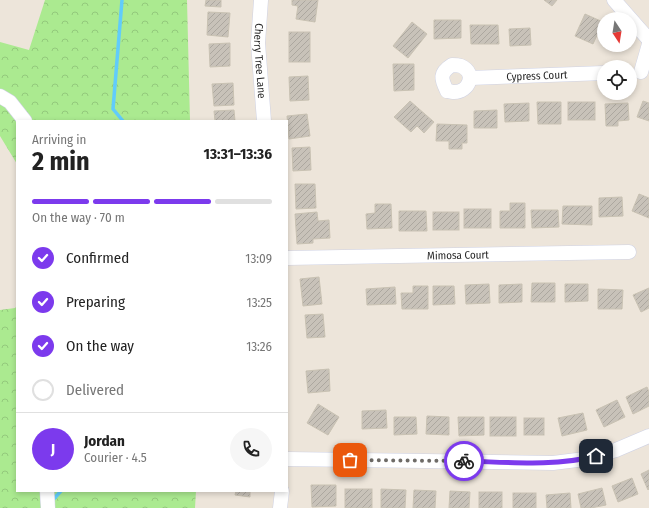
<!DOCTYPE html>
<meta charset="utf-8">
<style>
:root{--surface:#fff;--page:#f6f6f6;--text:#222;--muted:#767676;--line:#e0e0e0;--accent:#7c3aed}
body{margin:0;font-family:"Fira Sans Condensed",sans-serif;background:var(--page);color:var(--text);height:100vh;display:flex;flex-direction:column;font-size:15px;white-space:nowrap}
*{box-sizing:border-box;margin:0}
p{font-size:13px;color:var(--muted)}
.icon{flex:none;width:22px;height:22px;fill:none;stroke:currentColor;stroke-width:2;stroke-linecap:round;stroke-linejoin:round}
.map{position:relative;flex:1;overflow:hidden}
.details{position:absolute;left:16px;top:120px;width:272px;height:372px;display:flex;flex-direction:column;background:var(--surface);border-radius:0px;box-shadow:0 2px 6px #0003}
.details>*{flex:none}
.needle{width:26px;rotate:168deg}
.fabs{position:absolute;left:597px;top:12px;display:grid;gap:8px}
.fabs a{display:grid;place-items:center;width:40px;height:40px;border-radius:50%;background:var(--surface);box-shadow:0 2px 6px #0003;font-size:20px}
.pin{position:absolute;display:grid;place-items:center;width:34px;height:34px;color:#fff;margin:-17px;border-radius:8px;box-shadow:0 2px 6px #0006}
.courier{position:absolute;display:grid;place-items:center;width:40px;height:40px;margin:-20px;border:3px solid #7c3aed;border-radius:50%;background:#fff;color:#222;box-shadow:0 1px 5px #0007}
.overview em{font-style:normal;font-weight:700}
.overview div{display:flex;flex-direction:column-reverse}
.overview{display:flex;align-items:center;justify-content:space-between;height:68px;padding:0 16px}
h1{font-size:26px;font-weight:700;line-height:30px}
.bar{display:grid;grid-template-columns:repeat(4,1fr);gap:6px 4px;align-content:center;height:48px;padding:0 16px}
.bar i{height:5px;border-radius:3px;background:var(--line)}
.bar .on{background:var(--accent)}
.bar p{grid-column:span 4}
.line{display:flex;align-items:center;gap:10px;padding:0 16px;border-top:1px solid var(--line)}
.line div{flex:1}
.round{display:grid;place-items:center;flex:none;width:42px;height:42px;border-radius:21px;background:var(--page)}
ol{padding:0 16px;list-style:none}
li{display:flex;align-items:center;gap:12px;height:44px}
li p{margin-inline-start:auto}
li .icon{padding:4px;border-radius:50%;background:var(--accent);color:#fff;stroke-width:4}
li:last-child{color:var(--muted)}
li i{width:22px;height:22px;border:2px solid var(--line);border-radius:50%}
.map>svg:first-child{display:block}
</style>
<div class="map">
<svg width="649" height="508" viewBox="0 0 649 508">
<defs>
<pattern id="forest-crowns" width="20" height="18" patternUnits="userSpaceOnUse"><rect width="20" height="18" fill="#abea90"/><path d="M2 6a3 3 0 1 1 6 0M12 15a3 3 0 1 1 6 0" fill="none" stroke="#93c97c"/></pattern>
<pattern id="building-hatch" width="6" height="6" patternUnits="userSpaceOnUse"><rect width="6" height="6" fill="#c8c2b9"/><path d="M-1 1l2-2M0 6l6-6M5 7l2-2" fill="none" stroke="#aca79f"/></pattern>
</defs>
<rect width="100%" height="100%" fill="#ede5da"/>
<g fill="url(#forest-crowns)">
<polygon points="45,0 187,0 190,121 17,121 17,164 0,136 0,42 29,50"/>
<polygon points="17,306 17,491 196,491 195,508 0,508 0,310 15,308"/>
</g>
<g fill="none" stroke-linecap="round" stroke-linejoin="round">
<g stroke="#61ccfb" stroke-width="3.5">
<polyline points="122,0 113,109 123,121"/>
<polyline points="51,502 61,491"/>
</g>
</g>
<g fill="url(#building-hatch)" stroke="#c9c2b3">
<polygon points="206,0 221,0 221,7 205,6"/>
<polygon points="292,0 318,0 315,22 296,19 298,6 292,5"/>
<polygon points="544,0 557,0 552,6"/>
<polygon points="208,12 230,13 228,37 207,35"/>
<polygon points="585,14 603,22 593,44 575,36"/>
<polygon points="434,20 461,20 461,38 434,39"/>
<polygon points="412,22 427,34 408,58 393,46"/>
<polygon points="470,25 498,25 499,44 471,44"/>
<polygon points="530,28 531,45 510,46 509,29"/>
<rect x="289" y="32" width="21" height="30"/>
<polygon points="230,43 230,66 210,67 209,44"/>
<polygon points="393,64 414,64 414,90 394,91"/>
<polygon points="308,76 309,100 290,101 289,77"/>
<polygon points="233,83 234,105 214,106 212,84"/>
<polygon points="410,101 434,122 424,133 417,126 411,132 394,117"/>
<polygon points="643,101 649,103 649,121 637,117"/>
<polygon points="537,102 561,102 561,124 538,124"/>
<rect x="568" y="102" width="27" height="18"/>
<polygon points="529,103 529,121 505,122 504,104"/>
<polygon points="628,103 629,120 618,121 618,126 606,126 605,104"/>
<polygon points="234,110 235,121 215,121 214,111"/>
<polygon points="497,110 497,128 474,128 474,111"/>
<polygon points="307,114 310,136 289,139 287,116"/>
<polygon points="437,124 467,125 467,143 462,143 462,149 449,149 449,141 436,141"/>
<polygon points="310,147 311,170 293,171 292,148"/>
<polygon points="295,184 315,184 316,208 296,209"/>
<polygon points="639,194 649,198 649,218 632,211"/>
<polygon points="622,197 623,216 599,217 599,198"/>
<polygon points="510,203 525,203 525,228 500,228 500,211 510,211"/>
<polygon points="375,204 391,204 392,228 367,229 366,214 375,213"/>
<polygon points="563,206 592,206 592,225 562,224"/>
<rect x="464" y="209" width="27" height="19"/>
<polygon points="531,210 558,210 559,227 532,228"/>
<polygon points="399,211 426,211 427,231 399,231"/>
<polygon points="317,212 318,221 329,220 330,238 313,239 313,243 297,244 295,214"/>
<rect x="433" y="212" width="26" height="18"/>
<polygon points="319,277 322,304 303,306 300,279"/>
<polygon points="532,283 555,283 555,302 531,302"/>
<polygon points="489,284 490,303 466,304 465,285"/>
<polygon points="522,284 522,302 499,303 499,285"/>
<polygon points="565,284 588,284 588,301 565,302"/>
<polygon points="413,286 428,286 428,309 402,309 401,293 413,293"/>
<polygon points="433,286 454,286 455,304 433,305"/>
<polygon points="395,287 396,304 367,305 366,289"/>
<polygon points="649,288 649,308 641,312 633,295"/>
<polygon points="598,289 623,290 622,309 598,309"/>
<polygon points="323,314 325,337 307,338 305,315"/>
<polygon points="329,369 330,391 308,393 306,371"/>
<polygon points="647,387 649,392 649,406 633,414 626,397"/>
<polygon points="617,400 625,417 604,427 596,410"/>
<polygon points="318,404 339,417 328,435 307,423"/>
<polygon points="386,410 387,428 362,429 362,411"/>
<polygon points="583,413 587,430 562,436 558,418"/>
<polygon points="427,416 449,417 449,435 426,434"/>
<polygon points="394,417 416,417 417,434 394,435"/>
<polygon points="458,417 484,417 484,435 459,436"/>
<rect x="490" y="417" width="26" height="19"/>
<rect x="524" y="418" width="20" height="17"/>
<polygon points="649,470 649,489 648,490 641,474"/>
<polygon points="632,478 638,494 618,502 612,486"/>
<polygon points="311,485 336,485 336,506 312,507"/>
<polygon points="602,488 606,505 591,508 581,508 578,494"/>
<rect x="345" y="489" width="27" height="19"/>
<polygon points="381,489 406,490 405,508 381,508"/>
<polygon points="414,490 436,491 435,508 413,508"/>
<polygon points="236,491 250,491 250,497 235,495"/>
<polygon points="450,491 470,492 469,508 449,508"/>
<rect x="479" y="492" width="23" height="16"/>
<rect x="513" y="493" width="23" height="15"/>
<polygon points="570,493 571,508 547,508 546,495"/>
</g>
<g fill="none" stroke-linecap="round" stroke-linejoin="round">
<g stroke="#cfd2e4" stroke-width="15">
<g id="minor">
<path id="s1" d="M261,0L258,43L264,121"/>
<polyline points="614,0 649,40"/>
<path d="M452,65C455,65 458,65 461,66C477,73 469,92 454,92C453,92 448,91 447,91C441,79 439,73 452,65Z"/>
<polyline points="641,72 649,44"/>
<path id="s2" d="M470,78L604,73"/>
<polyline points="0,96 10,102 25,121"/>
<path id="s3" d="M287,258L629,252"/>
<polyline points="287,459 553,463 585,459 616,450 649,436"/>
<polyline points="47,491 48,508"/>
<polyline points="280,508 282,491"/>
</g>
</g>
<use href="#minor" stroke="#fff" stroke-width="14"/>
</g>
<g fill="none" stroke-linecap="round" stroke-linejoin="round">
<polyline stroke="#6e6b67" stroke-width="4" stroke-dasharray="0 7.2" points="350,460 464,461"/>
<path stroke="#7c3aed" stroke-width="5" d="M464,461C506,462 555,467 596,456"/>
</g>
<g text-anchor="middle" stroke-width="3" stroke-linejoin="round" paint-order="stroke">
<g font-size="11" fill="#292929" stroke="#fff">
<text dy="4" stroke="none"><textPath href="#s1" startOffset="61">Cherry Tree Lane</textPath></text>
<text dy="4" stroke="none"><textPath href="#s2" startOffset="67">Cypress Court</textPath></text>
<text dy="4" stroke="none"><textPath href="#s3" startOffset="171">Mimosa Court</textPath></text>
</g>
</g>
</svg>
<div class="fabs">
<a><svg class="needle" viewBox="-14 -14 28 28"><path d="M0-13l5 13h-10z" fill="#e53935"/><path d="M0 13l5-13h-10z" fill="#767676"/></svg></a>
<a><svg class="icon" aria-label="locate" viewBox="0 0 24 24"><circle cx="12" cy="12" r="6"/><path d="M12 2v4M12 18v4M2 12h4M18 12h4"/></svg></a>
</div>
<div class="pin" style="left:350px;top:460px;background:#ea580c"><svg class="icon" aria-label="bag" viewBox="0 0 24 24"><path d="M5 8h14l-1 12H6zM9 8a3 3 0 0 1 6 0"/></svg></div>
<div class="pin" style="left:596px;top:456px;background:#1f2937"><svg class="icon" aria-label="home" viewBox="0 0 24 24"><path d="M3 11l9-7 9 7M6 9v11h12V9"/></svg></div>
<div class="courier" style="left:464px;top:461px"><svg class="icon" aria-label="bike" viewBox="0 0 24 24"><circle cx="6" cy="16" r="4"/><circle cx="18" cy="16" r="4"/><path d="M6 16l4-8h5l3 8M10 8l3 8H6M13 5h3"/></svg></div>
<section class="details">
<div class="overview"><div><h1>2 min</h1><p>Arriving in</p></div><em>13:31–13:36</em></div>
<div class="bar"><i class="on"></i><i class="on"></i><i class="on"></i><i></i><p>On the way · 70 m</p></div>
<ol>
<li><svg class="icon" aria-label="check" viewBox="0 0 24 24"><path d="M5 12l5 5 9-10"/></svg>Confirmed<p>13:09</p></li>
<li><svg class="icon" aria-label="check" viewBox="0 0 24 24"><path d="M5 12l5 5 9-10"/></svg>Preparing<p>13:25</p></li>
<li><svg class="icon" aria-label="check" viewBox="0 0 24 24"><path d="M5 12l5 5 9-10"/></svg>On the way<p>13:26</p></li>
<li><i></i>Delivered</li>
</ol>
<div class="line" style="height:72px"><b class="round" style="background:var(--accent);color:#fff">J</b><div><b>Jordan</b><p>Courier · 4.5</p></div><a class="round"><svg class="icon" aria-label="phone" viewBox="0 0 24 24"><path d="M5 4h4l2 5-3 2q2 4 5 5l2-3 5 2v4C11 20 4 13 5 4z"/></svg></a></div>
</section>
</div>
